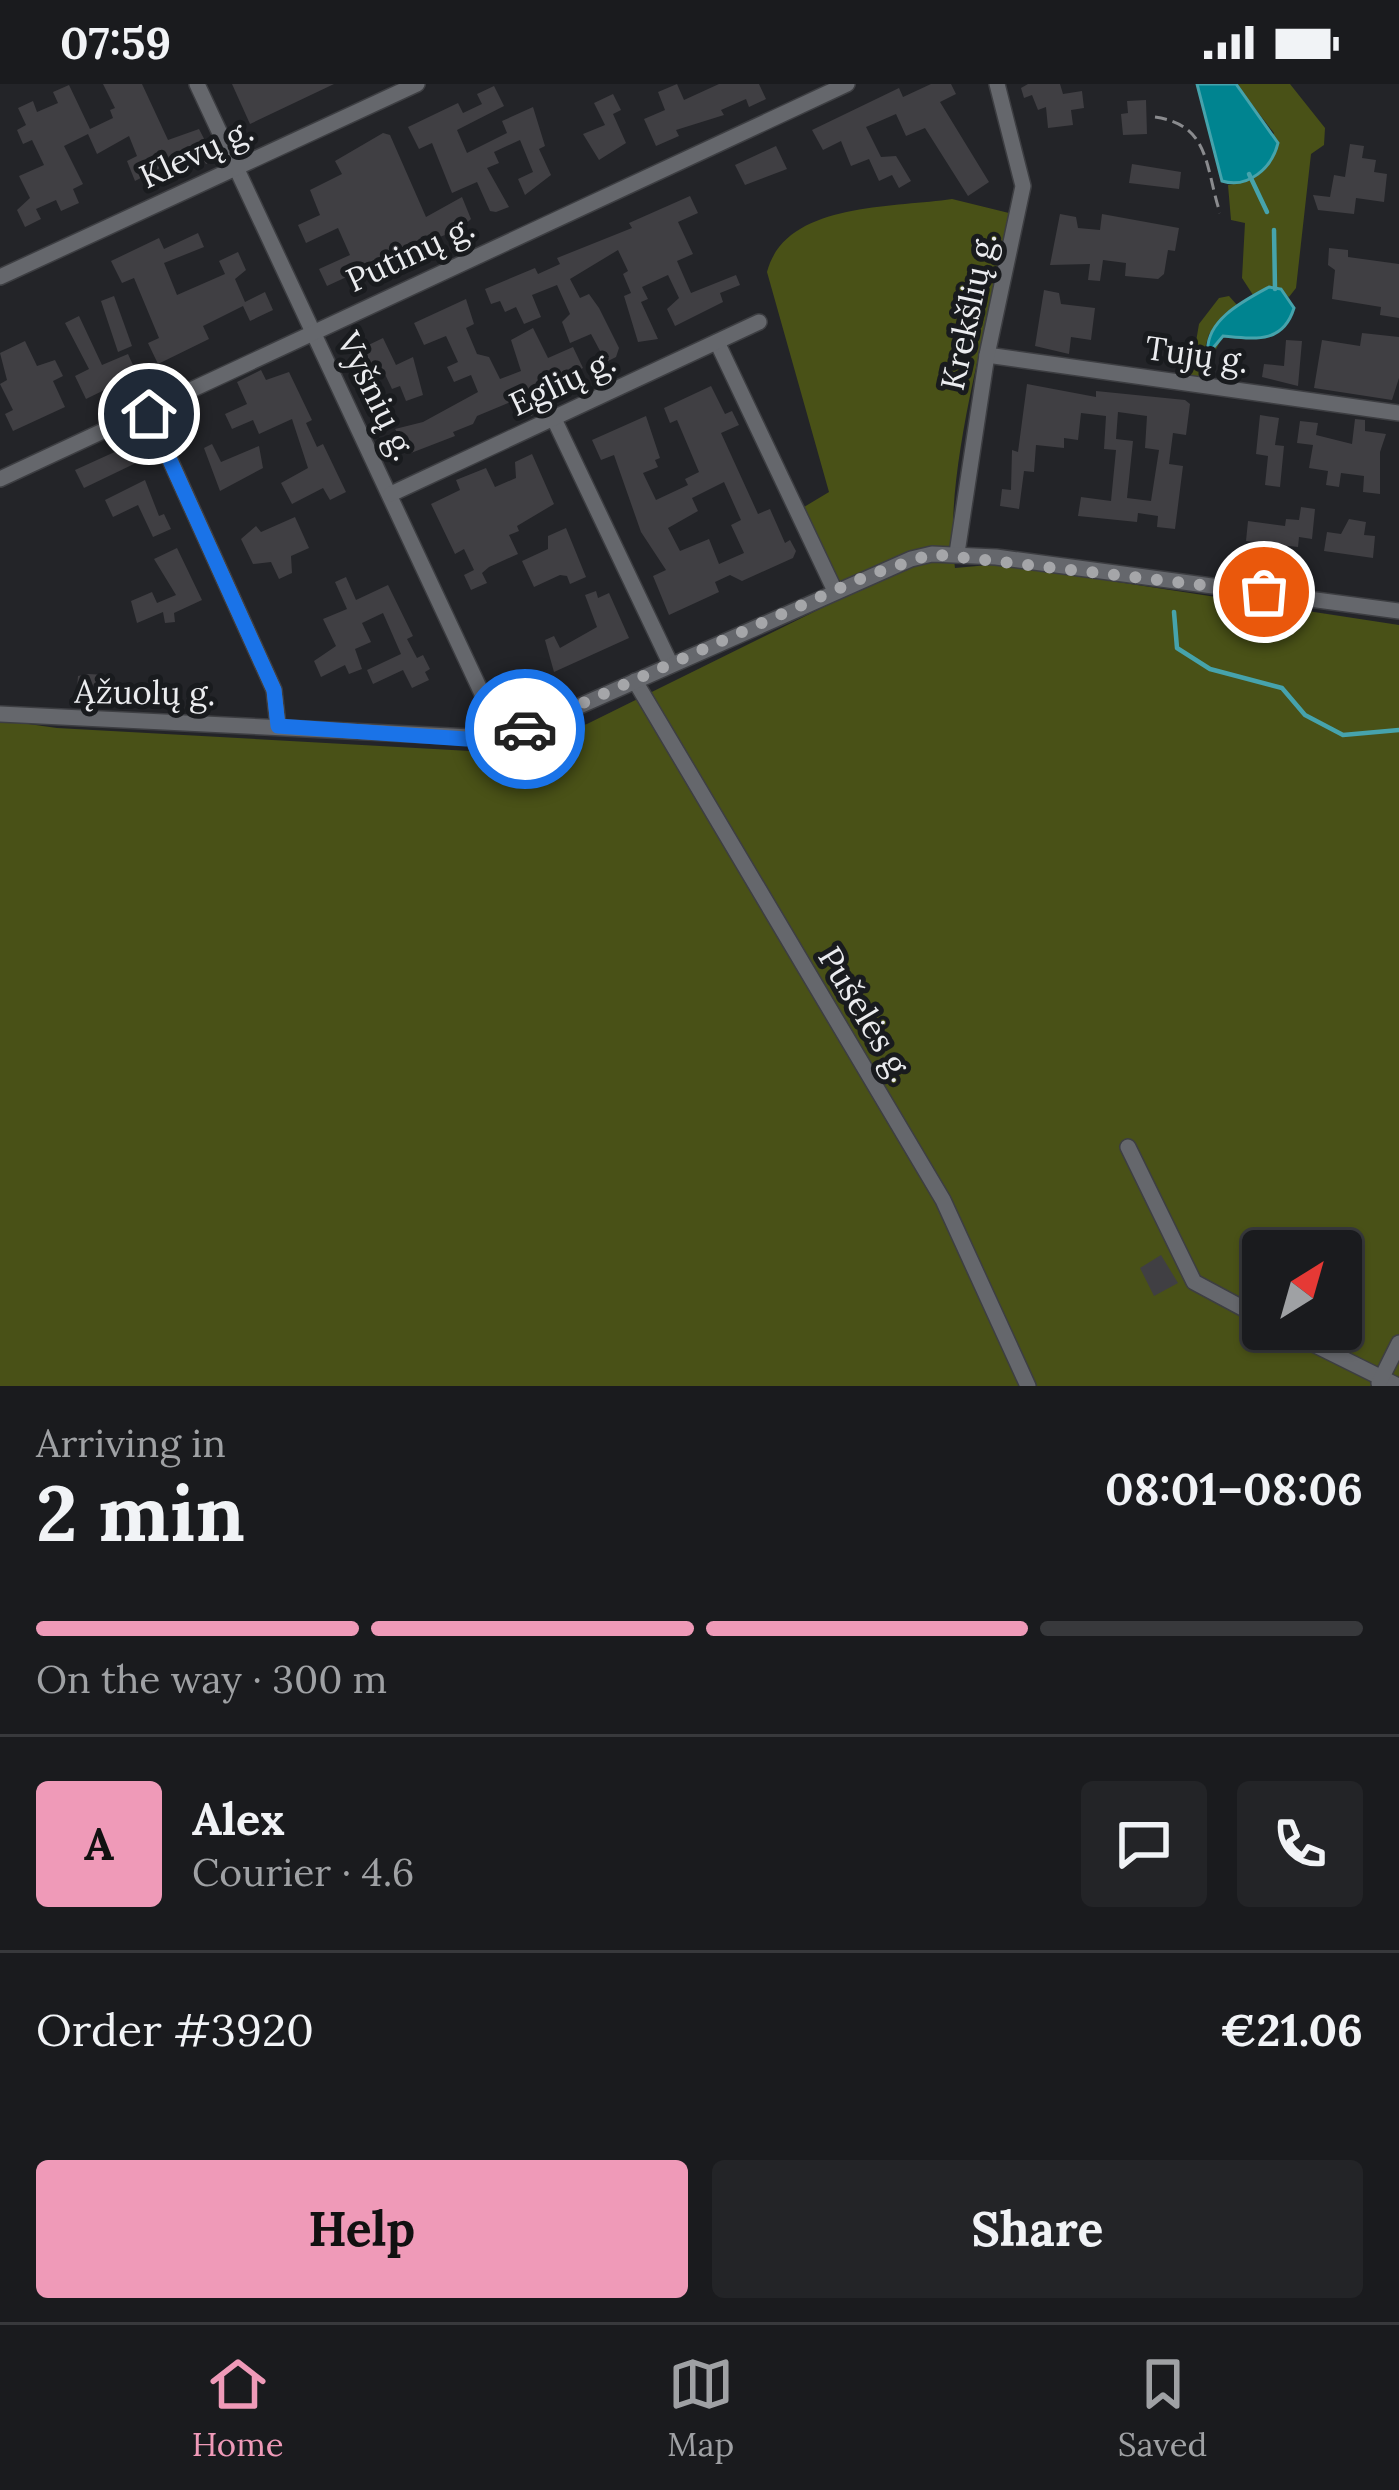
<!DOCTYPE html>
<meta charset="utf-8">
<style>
:root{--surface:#1a1b1e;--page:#232427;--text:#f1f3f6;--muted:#9fa1a4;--line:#38393c;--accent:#ef9ab8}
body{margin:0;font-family:Lora,serif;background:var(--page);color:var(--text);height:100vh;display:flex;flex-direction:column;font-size:45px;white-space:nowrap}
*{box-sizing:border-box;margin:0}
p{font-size:39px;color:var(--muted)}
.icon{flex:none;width:66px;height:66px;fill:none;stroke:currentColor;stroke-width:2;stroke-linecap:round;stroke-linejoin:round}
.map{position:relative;height:1302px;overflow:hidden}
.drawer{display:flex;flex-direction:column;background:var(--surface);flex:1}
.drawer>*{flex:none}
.needle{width:78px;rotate:37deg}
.buttons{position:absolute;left:1242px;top:1146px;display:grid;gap:24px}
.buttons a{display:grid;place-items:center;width:120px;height:120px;border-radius:12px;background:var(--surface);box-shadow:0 3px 9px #0004,0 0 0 3px var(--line);font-size:60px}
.pin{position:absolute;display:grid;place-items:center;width:102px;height:102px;color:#fff;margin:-51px;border:6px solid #fff;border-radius:50%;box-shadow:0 3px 12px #0007}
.courier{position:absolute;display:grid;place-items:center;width:120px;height:120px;margin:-60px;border:9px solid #1a73e8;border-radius:50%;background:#fff;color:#222;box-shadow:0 3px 15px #0007}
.overview em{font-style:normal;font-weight:800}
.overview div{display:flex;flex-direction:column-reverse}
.overview{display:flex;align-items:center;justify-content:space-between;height:204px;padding:0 36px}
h1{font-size:78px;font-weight:800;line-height:90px}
.bar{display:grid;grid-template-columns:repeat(4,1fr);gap:18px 12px;align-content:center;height:144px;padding:0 36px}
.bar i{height:15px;border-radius:9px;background:var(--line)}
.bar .active{background:var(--accent)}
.bar p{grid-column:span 4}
.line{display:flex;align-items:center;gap:30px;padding:0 36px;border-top:3px solid var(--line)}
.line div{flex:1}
.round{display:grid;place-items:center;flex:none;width:126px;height:126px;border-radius:12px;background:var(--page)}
.cta{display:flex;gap:24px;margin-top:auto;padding:24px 36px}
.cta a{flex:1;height:138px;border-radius:12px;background:var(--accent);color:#111;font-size:48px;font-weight:800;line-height:138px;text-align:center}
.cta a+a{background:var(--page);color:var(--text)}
.status{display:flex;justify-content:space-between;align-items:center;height:84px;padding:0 60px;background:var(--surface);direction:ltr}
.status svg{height:33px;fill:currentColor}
.tabs{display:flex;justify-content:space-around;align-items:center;height:168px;border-top:3px solid var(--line);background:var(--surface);font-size:33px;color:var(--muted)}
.tabs a{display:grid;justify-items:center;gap:6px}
.tabs .active{color:var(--accent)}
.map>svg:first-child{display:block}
</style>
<div class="status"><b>07:59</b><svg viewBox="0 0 49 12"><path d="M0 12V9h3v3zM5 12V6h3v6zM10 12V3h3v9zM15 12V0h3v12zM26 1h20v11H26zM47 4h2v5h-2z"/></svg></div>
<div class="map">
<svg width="1399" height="1302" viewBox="0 0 1399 1302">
<rect width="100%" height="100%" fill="#232428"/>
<g fill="#495117" fill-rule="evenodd">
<polygon points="1236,0 1290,0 1325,44 1324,61 1311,70 1296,204 1289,213 1275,203 1253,211 1242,194 1245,139 1231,136 1228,101 1245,98 1274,49"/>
<path d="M952,115L1013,130C991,225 942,391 955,484L1000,480L1399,541V1302H0V636L57,644L488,668L587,640L844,513L804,423L829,408L767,188C785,118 892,124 952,115ZM1263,1167H1341V1245H1263Z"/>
<polygon points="1229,212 1237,221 1209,250 1205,264 1223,252 1214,269 1213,296 1190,293 1199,240 1219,214"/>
</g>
<g fill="#008490" stroke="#46a3ac" stroke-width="3">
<path d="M1197,0H1236L1278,59C1272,84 1248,105 1222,97Z"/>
<path d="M1269,203L1281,205L1294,224C1283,260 1255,255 1223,252L1208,270C1204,237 1243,217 1269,203Z"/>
</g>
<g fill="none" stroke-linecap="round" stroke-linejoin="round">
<g stroke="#46a3ac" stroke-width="4.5">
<polyline points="1249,90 1267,128"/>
<polyline points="1274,146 1275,205"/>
<polyline points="1205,288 1208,270"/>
<polyline points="1174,528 1177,564 1210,585 1282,604 1305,631 1343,651 1399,646"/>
</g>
</g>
<g fill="#403f43" fill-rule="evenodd">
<polygon points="103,0 142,0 168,56 199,45 215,76 206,80 196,65 135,97 127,77 137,72 129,52 97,70 88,50 64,62 83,100 73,105 79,119 61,127 56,116 36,125 41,135 25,143 17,126 30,114 19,92 44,81 32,56 23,60 17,46 26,41 18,24 33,17 37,28 58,19 53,8 69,1 90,45 113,34 110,26 115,24"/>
<polygon points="232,0 334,0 250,40"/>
<polygon points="677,0 684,16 719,0 759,0 766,15 749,23 746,15 721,26 724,31 676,46 679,52 656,62 644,35 665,26 658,8"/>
<polygon points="931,0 951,0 956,10 940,18 989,98 968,112 925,44 906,52 896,30 866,43 881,73 896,72 911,97 899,104 892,91 879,97 869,75 851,82 841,57 823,66 812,46 899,4 903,13"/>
<polygon points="1028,0 1060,0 1063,10 1082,7 1084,24 1071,26 1073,41 1048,44 1046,23 1038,26 1032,11 1024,14 1021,4"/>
<polygon points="494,2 504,22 457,46 467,69 507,49 502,37 533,23 545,62 539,65 551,91 525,111 518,95 533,88 520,56 494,68 499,79 487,84 509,123 496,128 490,127 477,98 452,109 432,59 419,65 408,43 458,19 463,29 482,20 477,10"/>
<polygon points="613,10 621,26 613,30 626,59 599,76 583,50 605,41 594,19"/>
<polygon points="1146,16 1147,50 1123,51 1121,30 1128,29 1127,17"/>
<polygon points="383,49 390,51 426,133 462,113 471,135 459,146 364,180 366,184 327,202 319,185 350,171 338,144 306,159 298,141 320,131 310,106 342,90 335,77"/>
<polygon points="1350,60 1364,62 1362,74 1376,76 1374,88 1387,90 1384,118 1356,114 1354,130 1318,126 1313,111 1330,113 1334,91 1345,93"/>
<polygon points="776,62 787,85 745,101 735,81"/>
<polygon points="1132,80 1181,88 1179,105 1129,99"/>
<polygon points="690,112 698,129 678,138 693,170 677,177 691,209 736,191 740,201 720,209 723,218 675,242 667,225 679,214 668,191 642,203 648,215 641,218 658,255 638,258 624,212 631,209 623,190 628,187 618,166 570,195 580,214 589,210 599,224 619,264 616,273 606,278 591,250 570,259 562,238 570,230 557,201 532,211 541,233 524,240 516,223 505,228 500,217 491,220 485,205 535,184 538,190 560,180 557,174 632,144 629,139"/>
<polygon points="1060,130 1076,133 1078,144 1100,146 1102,130 1179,144 1175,167 1168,166 1164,190 1158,195 1125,192 1126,179 1103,176 1100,197 1088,196 1090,180 1050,181"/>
<polygon points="198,149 204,163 164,179 177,211 225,190 219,177 238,168 246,186 235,195 245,218 265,208 273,226 250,237 243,222 203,242 209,255 158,280 148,259 159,254 134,194 122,199 111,177 159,154 164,165"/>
<polygon points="1329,164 1348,166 1348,173 1399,180 1399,234 1380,231 1381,223 1332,215 1335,186 1328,181"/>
<polygon points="1044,206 1059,209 1061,220 1095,224 1091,256 1071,253 1069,270 1035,262"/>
<polygon points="114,212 132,262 118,268 101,217"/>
<polygon points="466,215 474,240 466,244 477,270 489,273 500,295 521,287 511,256 533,244 548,274 573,263 583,284 531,308 539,327 531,332 523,313 477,332 473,340 453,348 455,352 411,369 395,345 423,338 478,308 471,291 454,298 447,283 458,278 446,252 424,261 414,239"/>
<polygon points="79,232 102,281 128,270 137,290 86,315 75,292 89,285 65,239"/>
<polygon points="1362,249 1399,253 1399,294 1392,316 1314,304 1322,256 1360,262"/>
<polygon points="383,254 396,281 413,273 423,311 406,317 400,302 392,305 382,284 369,290 363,285 354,268"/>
<polygon points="1286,256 1302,257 1298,302 1262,293 1264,280 1284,282"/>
<polygon points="25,257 37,282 55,276 63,292 53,297 65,323 13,347 5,330 13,326 0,300 7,296 0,269"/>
<polygon points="261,286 266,296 289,288 312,336 306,339 317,363 323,360 346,408 330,416 323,404 292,420 281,399 308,384 292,335 259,350 253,336 232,345 225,330 247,320 237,298"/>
<path d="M1027,300L1096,313V307L1185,316L1190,320L1186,351L1173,349L1169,380L1183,382L1175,445L1157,443L1158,432L1138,429L1137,438L1078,432L1081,413L1111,417L1116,366L1104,365L1106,332L1081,329L1078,356L1064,354V364L1036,361L1034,388L1024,387L1019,425L1000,422L1002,405L1011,406L1012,366L1018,368ZM1118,328L1147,332L1145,364L1159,366L1151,417L1127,414L1133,357L1116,355Z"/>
<path d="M711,302L725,330L732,327L739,341L721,349L758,430L770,425L785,459L790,456L796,467L793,474L742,497L730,491L715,498L719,508L669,531L653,492L666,486L641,448L614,371L601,376L592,356L646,332L660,374L655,376L658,383L643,389L656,416L688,401L685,395L699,388L677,336L670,339L664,324ZM724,398L741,436L731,441L744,469L719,480L709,455L680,467L668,444L698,427L692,414Z"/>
<polygon points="1260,331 1279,334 1275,361 1284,362 1280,403 1265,401 1268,372 1256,370"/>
<polygon points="1355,335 1365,336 1365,347 1386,350 1380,368 1380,410 1363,408 1364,392 1341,389 1339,403 1326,401 1328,387 1309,384 1313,361 1297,359 1300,337 1318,339 1316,351 1352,360"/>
<polygon points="212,360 221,378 259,362 263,384 220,407 204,364"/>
<polygon points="130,361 138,378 84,404 75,386"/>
<polygon points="532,370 554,420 517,442 519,447 509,451 518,470 489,483 482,489 487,499 471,506 464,491 474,486 464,465 455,470 431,420 460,406 456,396 486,384 495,403 516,394 515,378"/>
<polygon points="145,396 159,432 164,430 171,445 153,453 138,421 113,433 105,416"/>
<polygon points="1301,423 1315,425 1312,455 1299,453 1298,463 1246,457 1248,437 1285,442 1286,435 1299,436"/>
<polygon points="295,433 309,464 291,472 292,489 279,495 271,478 253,480 241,455 256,442 261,448"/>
<polygon points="1349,435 1366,438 1364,451 1375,452 1373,474 1324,467 1327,448 1341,450"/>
<polygon points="566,444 586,493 570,500 567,492 560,491 534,503 522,477 548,465 548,452"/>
<polygon points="177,464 202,516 174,529 175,538 165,539 163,528 137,539 131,517 152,508 157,519 176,511 154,475"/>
<polygon points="346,493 356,516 388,501 413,552 407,555 417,574 423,571 430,585 425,588 429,596 412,604 403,586 373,600 367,586 401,570 383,529 362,539 371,558 355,565 362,585 349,590 345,581 321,593 314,577 336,562 323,535 347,525 335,498"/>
<polygon points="596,507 598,514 609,509 629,554 554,588 545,556 554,552 560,564 597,543 585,511"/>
<polygon points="88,590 107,591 105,619 76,616 78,592"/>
<polygon points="1161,1171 1178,1199 1154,1212 1140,1184"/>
</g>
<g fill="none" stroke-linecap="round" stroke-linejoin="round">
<g stroke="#3d3e42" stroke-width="18">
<g id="street">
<polyline points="197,0 485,616 492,654"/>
<polyline points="0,193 417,0"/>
<polyline points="717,258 835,507"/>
<polyline points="987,271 1399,329"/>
<polyline points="147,325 274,606 278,642"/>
<polyline points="554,335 671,581"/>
<polyline points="0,395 847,0"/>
<polyline points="391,410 759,238"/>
<polyline points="957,469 987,271 1023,102 997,0"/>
<polyline points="635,597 943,1116 1028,1302"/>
<polyline points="0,630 492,654 557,632 911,475 932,470 996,473 1399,527"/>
<polyline points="1128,1063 1194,1198 1263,1235"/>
<polyline points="1283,1245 1398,1302"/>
<polyline points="1379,1299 1399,1259"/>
</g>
</g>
<path stroke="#8a8b8e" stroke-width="3" stroke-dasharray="12 6" stroke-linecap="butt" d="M1155,33C1210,41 1205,82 1220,129"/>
<use href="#street" stroke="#65676c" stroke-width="15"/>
</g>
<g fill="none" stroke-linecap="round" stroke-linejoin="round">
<polyline stroke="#a5a6a9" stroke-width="12" stroke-dasharray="0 21.6" points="525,645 869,491 932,470 1264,508"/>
<polyline stroke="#1a73e8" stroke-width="15" points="149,330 274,606 278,642 466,655 525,645"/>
</g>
<g text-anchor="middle" stroke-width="10" stroke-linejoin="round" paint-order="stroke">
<g font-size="33" fill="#ebecef" stroke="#191b1e">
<text transform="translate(196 69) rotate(-25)" y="12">Klevų g.</text>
<text transform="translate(410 169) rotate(-25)" y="12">Putinų g.</text>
<text transform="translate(968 227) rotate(-78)" y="12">Krekšlių g.</text>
<text transform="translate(1197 270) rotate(8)" y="12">Tujų g.</text>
<text transform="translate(562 298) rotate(-25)" y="12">Eglių g.</text>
<text transform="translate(377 312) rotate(64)" y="12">Vyšnių g.</text>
<text transform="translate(145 608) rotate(1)" y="12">Ąžuolų g.</text>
<text transform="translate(866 930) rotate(59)" y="12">Pušelės g.</text>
</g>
</g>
</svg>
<div class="buttons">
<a><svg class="needle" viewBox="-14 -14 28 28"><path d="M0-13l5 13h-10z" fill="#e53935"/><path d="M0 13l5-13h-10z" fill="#9fa1a4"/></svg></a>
</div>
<div class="pin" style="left:1264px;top:508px;background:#ea580c"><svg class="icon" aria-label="bag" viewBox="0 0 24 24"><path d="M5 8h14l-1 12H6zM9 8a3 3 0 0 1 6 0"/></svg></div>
<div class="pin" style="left:149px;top:330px;background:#1f2937"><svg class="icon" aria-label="home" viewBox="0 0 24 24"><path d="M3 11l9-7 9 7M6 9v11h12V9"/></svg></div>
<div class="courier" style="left:525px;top:645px"><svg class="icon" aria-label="car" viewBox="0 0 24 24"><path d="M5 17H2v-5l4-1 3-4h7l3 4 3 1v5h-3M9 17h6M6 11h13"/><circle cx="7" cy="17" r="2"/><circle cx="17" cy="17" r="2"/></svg></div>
</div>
<section class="drawer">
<div class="overview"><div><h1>2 min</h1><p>Arriving in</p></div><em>08:01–08:06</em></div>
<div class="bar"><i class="active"></i><i class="active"></i><i class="active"></i><i></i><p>On the way · 300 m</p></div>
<div class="line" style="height:216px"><b class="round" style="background:var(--accent);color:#111">A</b><div><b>Alex</b><p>Courier · 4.6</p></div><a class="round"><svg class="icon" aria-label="chat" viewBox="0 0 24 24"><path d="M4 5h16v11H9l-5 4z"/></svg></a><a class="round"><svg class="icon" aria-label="phone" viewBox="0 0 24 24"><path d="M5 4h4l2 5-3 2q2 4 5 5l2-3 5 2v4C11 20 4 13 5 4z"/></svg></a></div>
<div class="line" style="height:156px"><div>Order #3920</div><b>€21.06</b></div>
<div class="cta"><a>Help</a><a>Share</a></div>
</section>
<nav class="tabs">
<a class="active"><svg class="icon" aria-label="home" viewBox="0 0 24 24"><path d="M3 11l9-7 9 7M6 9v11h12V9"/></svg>Home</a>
<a><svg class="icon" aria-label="map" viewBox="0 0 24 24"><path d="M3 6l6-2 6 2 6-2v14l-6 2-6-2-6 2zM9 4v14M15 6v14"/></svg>Map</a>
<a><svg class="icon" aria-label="saved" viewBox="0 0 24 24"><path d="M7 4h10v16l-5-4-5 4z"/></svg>Saved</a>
</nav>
